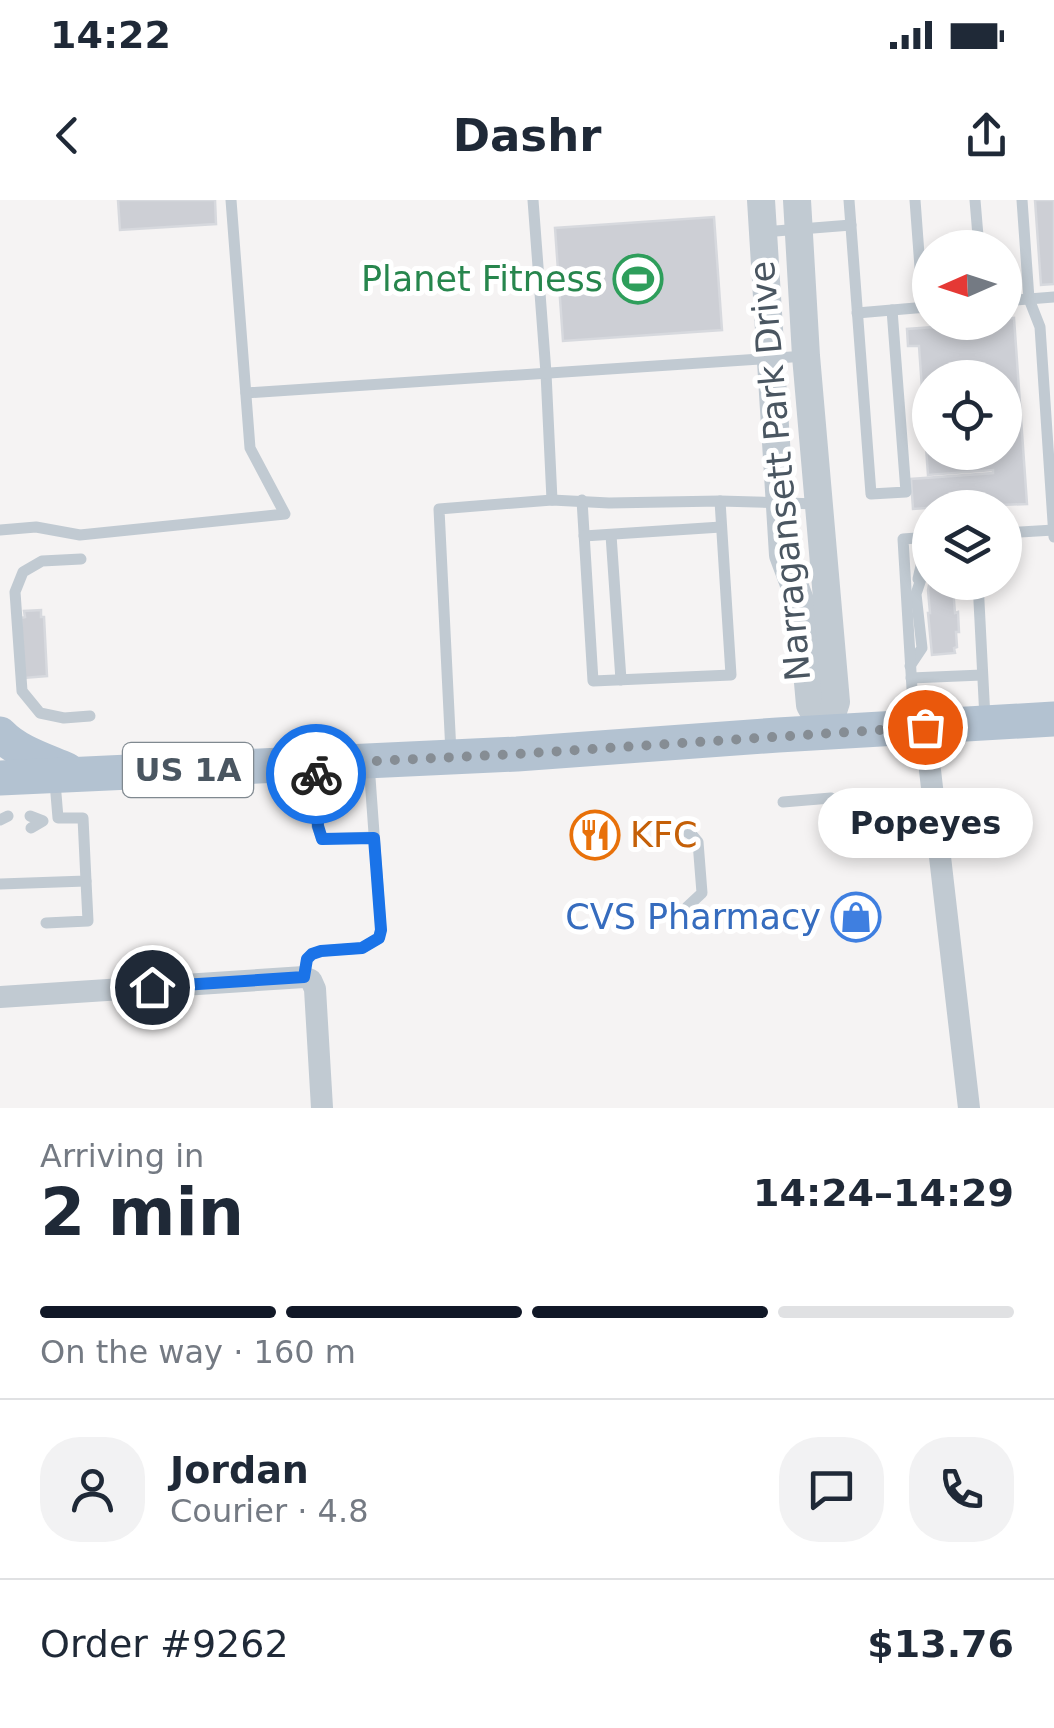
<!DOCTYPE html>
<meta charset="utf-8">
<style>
:root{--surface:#fff;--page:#f2f2f3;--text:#1f2937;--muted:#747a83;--line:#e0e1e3;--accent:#111827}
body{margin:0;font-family:"DejaVu Sans",sans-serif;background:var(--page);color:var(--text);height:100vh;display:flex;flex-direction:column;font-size:38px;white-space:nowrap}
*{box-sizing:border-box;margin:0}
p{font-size:32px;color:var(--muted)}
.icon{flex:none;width:55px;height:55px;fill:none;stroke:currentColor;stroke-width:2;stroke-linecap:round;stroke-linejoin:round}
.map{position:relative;height:908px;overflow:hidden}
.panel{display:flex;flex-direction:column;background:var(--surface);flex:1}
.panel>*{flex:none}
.needle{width:65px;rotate:267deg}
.tools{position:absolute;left:912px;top:30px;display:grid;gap:20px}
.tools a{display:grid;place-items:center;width:110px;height:110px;border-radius:50%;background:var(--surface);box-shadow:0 5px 15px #0003;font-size:50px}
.pin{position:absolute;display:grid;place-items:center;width:85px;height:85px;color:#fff;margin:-42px;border:5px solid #fff;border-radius:50%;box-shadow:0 2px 10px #0007}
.courier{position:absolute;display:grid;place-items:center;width:100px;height:100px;margin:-50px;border:8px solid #1a73e8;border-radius:50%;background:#fff;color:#222;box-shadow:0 2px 12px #0007}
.bubble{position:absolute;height:70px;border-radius:35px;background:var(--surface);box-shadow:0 5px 15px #0003;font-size:32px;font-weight:700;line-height:70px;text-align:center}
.headline em{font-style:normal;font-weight:700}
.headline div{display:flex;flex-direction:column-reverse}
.headline{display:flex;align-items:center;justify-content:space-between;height:170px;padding:0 40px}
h1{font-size:65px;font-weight:700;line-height:75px}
.bar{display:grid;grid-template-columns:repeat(4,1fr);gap:15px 10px;align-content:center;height:120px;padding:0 40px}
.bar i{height:12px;border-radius:8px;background:var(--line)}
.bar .selected{background:var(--accent)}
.bar p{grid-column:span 4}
.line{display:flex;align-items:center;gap:25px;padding:0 40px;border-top:2px solid var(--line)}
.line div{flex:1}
.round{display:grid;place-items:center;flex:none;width:105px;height:105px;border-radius:40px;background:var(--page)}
.status{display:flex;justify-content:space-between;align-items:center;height:70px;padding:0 50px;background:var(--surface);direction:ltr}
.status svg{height:28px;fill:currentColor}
header{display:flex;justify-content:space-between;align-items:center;height:130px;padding:0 40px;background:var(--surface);font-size:45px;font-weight:700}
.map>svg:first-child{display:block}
</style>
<div class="status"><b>14:22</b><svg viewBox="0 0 49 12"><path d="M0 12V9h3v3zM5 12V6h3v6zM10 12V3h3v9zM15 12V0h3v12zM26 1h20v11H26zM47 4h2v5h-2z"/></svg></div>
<header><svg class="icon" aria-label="back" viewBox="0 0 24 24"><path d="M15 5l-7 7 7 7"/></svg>Dashr<svg class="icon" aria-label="share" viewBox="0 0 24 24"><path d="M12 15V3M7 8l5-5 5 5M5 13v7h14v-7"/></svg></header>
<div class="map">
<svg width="1054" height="908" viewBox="0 0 1054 908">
<rect width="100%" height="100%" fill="#f5f3f3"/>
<g fill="#cdcfd5" stroke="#d7d9de" stroke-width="2.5" fill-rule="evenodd">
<polygon points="118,0 215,0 216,24 120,30"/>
<polygon points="1035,0 1054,0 1054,84 1041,85"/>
<polygon points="714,17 722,130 563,141 555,28"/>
<path d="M1014,118L1027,304L1000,305L999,303L913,309L911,279L993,273V270L928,275L919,146H908L907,129L1005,122V119ZM930,178H1005V252H930Z"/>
<polygon points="930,381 930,382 944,382 945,389 953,388 955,413 958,412 959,432 956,432 957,447 954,448 955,453 932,455 928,413 930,413 928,390"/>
<polygon points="41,410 41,417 44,417 47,476 24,478 21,418 25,417 24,411"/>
</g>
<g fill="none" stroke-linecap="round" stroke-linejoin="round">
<g stroke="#c1cad2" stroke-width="11">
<polyline points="533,0 546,173 552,300"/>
<polyline points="849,0 871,294 906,292 892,110"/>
<polyline points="915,0 923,108"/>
<polyline points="975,0 979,48"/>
<polyline points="1022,0 1029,99 1040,127 1054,337"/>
<polyline points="763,32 851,25"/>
<polyline points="1005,101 1054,97"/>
<polyline points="857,113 927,107"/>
<polyline points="246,193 806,156"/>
<polyline points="582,300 593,481 731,475 720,301"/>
<polyline points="0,330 36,327 80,335 285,314 250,248 231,0"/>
<polyline points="1005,333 1054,330"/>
<polyline points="611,335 621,480"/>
<polyline points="584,336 721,327"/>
<polyline points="81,359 42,361 23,372 15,392 22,491 40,513 64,518 90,516"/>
<polyline points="918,379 923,357 930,354"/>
<polyline points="978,382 985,519"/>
<polyline points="910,466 922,448 916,394 923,373 930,370"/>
<polyline points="911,478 982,475"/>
<polyline points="914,522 903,339 930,337"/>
<polyline points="451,553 439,309 552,300 609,303 720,301 818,304"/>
<polyline points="315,568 317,626 322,639 374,637"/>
<polyline points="783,602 831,598"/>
<polyline points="30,616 43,621 31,628"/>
<polyline points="0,620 8,616"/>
<polyline points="678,626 693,636 698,642 702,693 687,707"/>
<polyline points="0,684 86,681 83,618 58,618 55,582"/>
<polyline points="46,723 88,721 86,681"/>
<polyline points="304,777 307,759 312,754 321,751 362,748 379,738 381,730 369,564"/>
</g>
<g stroke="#c1cad2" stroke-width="22">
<polyline points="925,527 969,908"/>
<polyline points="0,797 304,777 311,780 315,789 322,908"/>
</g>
<g stroke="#c1cad2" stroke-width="28">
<polyline points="761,0 783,355 801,403 810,505 826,533"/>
<polyline points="797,0 806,156 836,502 826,533"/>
</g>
<g stroke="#b3c2d1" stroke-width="35">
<path d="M0,534C17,552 44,560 67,570"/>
<polyline points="0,578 517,554 778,535 1054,519"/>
</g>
</g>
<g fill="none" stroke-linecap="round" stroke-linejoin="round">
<polyline stroke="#868d94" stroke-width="10" stroke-dasharray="0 18" points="316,574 315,564 517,554 925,527"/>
<polyline stroke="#1a73e8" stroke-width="12" points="152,787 304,777 307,759 312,754 321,751 362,748 379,738 381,730 374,638 322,639 318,626 316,574"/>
</g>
<defs>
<g id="stadium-ring" transform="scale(2.5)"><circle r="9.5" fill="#fff" stroke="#2e9e5b" stroke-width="1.5"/><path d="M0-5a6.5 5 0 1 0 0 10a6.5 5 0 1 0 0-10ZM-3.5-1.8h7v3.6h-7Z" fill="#2e9e5b"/></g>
<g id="restaurant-ring" transform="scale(2.5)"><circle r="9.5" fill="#fff" stroke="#e8710a" stroke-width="1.5"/><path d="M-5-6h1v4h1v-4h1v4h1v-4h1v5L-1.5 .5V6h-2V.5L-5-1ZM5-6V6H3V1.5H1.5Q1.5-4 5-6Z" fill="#e8710a"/></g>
<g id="shop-ring" transform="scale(2.5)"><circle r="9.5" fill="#fff" stroke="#3f7fe0" stroke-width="1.5"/><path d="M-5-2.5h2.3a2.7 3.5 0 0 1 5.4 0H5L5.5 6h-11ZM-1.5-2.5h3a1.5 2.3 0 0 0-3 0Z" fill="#3f7fe0"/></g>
</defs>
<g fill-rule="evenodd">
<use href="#stadium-ring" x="638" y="79"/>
<use href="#restaurant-ring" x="595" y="635"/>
<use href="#shop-ring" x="856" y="717"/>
</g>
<g text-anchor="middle" stroke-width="10" stroke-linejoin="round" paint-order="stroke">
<rect fill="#fff" stroke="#808990" stroke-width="2.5" x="123" y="543" width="130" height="54" rx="8"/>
<g font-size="32" font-weight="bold" fill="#4a5661">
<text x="188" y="581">US 1A</text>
</g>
<g font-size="35" fill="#27864d" stroke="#fff" text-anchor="end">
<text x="603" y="91">Planet Fitness</text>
</g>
<g font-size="35" fill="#4a5661" stroke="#fff">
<text transform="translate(780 271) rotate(-95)" y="12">Narragansett Park Drive</text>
</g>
<g font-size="35" fill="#c56008" stroke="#fff" text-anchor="start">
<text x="630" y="647">KFC</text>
</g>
<g font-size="35" fill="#366cbe" stroke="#fff" text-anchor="end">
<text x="821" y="729">CVS Pharmacy</text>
</g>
</g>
</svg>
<div class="tools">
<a><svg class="needle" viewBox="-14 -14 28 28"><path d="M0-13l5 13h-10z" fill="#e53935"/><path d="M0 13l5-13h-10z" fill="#747a83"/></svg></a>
<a><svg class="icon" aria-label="locate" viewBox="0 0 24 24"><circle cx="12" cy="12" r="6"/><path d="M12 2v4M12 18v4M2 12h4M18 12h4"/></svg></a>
<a><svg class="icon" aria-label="layers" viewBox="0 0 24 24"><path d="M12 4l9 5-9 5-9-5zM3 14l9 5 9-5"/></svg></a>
</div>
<div class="pin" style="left:925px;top:527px;background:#ea580c"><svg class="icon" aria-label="bag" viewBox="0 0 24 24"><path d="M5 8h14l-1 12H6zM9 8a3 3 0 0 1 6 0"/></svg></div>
<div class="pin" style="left:152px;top:787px;background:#1f2937"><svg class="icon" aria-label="home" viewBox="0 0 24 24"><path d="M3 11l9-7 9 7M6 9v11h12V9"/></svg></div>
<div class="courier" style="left:316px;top:574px"><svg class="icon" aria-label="bike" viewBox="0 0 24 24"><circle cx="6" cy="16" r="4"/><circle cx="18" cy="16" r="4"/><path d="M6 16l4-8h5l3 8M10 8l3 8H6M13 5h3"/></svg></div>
<div class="bubble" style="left:818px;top:588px;width:215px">Popeyes</div>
</div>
<section class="panel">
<div class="headline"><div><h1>2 min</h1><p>Arriving in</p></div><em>14:24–14:29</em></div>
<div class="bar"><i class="selected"></i><i class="selected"></i><i class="selected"></i><i></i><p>On the way · 160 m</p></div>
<div class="line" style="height:180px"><a class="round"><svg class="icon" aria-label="person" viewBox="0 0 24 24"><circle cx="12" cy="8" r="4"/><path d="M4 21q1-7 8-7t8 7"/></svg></a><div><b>Jordan</b><p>Courier · 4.8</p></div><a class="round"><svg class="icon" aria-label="chat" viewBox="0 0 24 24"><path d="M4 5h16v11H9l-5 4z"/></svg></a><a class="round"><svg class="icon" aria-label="phone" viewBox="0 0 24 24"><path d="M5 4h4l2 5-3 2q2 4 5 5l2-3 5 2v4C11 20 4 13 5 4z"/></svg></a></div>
<div class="line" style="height:130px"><div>Order #9262</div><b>$13.76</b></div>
</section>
